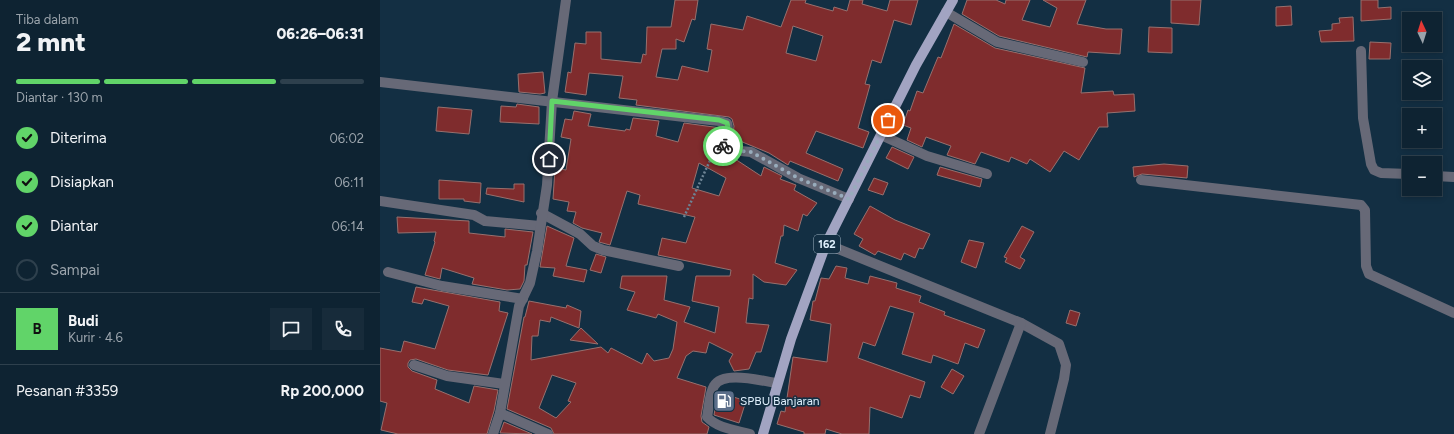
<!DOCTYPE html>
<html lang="id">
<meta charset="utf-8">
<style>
:root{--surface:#0e2332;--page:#172b3a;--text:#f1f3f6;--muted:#9ba4ac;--line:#2e404d;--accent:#61d469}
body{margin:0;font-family:Figtree,sans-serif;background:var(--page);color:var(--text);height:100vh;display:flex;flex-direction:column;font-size:15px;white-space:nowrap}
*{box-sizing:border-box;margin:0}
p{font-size:13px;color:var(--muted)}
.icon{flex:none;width:22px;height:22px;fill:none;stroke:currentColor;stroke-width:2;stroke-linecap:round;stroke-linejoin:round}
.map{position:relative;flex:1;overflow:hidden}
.sheet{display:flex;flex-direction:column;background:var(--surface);width:380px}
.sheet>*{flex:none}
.needle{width:26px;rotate:356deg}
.buttons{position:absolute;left:1022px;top:12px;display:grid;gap:8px}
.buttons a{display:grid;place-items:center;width:40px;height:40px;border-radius:0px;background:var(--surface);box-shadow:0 2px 6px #0003,0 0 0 1px var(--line);font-size:20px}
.pin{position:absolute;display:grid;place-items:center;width:34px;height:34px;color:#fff;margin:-17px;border:2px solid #fff;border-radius:50%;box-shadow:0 1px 4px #0007}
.courier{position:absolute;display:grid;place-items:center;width:40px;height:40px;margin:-20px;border:3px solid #61d469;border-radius:50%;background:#fff;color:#222;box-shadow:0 1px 5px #0007}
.head em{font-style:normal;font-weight:800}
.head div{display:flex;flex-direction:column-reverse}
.head{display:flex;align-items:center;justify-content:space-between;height:68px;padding:0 16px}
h1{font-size:26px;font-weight:800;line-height:30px}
.bar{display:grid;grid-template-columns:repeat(4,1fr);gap:6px 4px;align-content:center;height:48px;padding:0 16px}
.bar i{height:5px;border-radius:3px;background:var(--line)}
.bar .current{background:var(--accent)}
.bar p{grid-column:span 4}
.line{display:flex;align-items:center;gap:10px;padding:0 16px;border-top:1px solid var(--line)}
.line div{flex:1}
.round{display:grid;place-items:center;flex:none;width:42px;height:42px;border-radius:0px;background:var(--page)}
ol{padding:0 16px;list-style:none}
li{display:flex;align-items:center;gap:12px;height:44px}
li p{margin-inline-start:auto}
li .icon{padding:4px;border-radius:50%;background:var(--accent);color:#111;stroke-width:4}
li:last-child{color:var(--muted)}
li i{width:22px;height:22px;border:2px solid var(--line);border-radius:50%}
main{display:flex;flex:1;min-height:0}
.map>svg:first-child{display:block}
</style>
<main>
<section class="sheet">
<div class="head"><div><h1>2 mnt</h1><p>Tiba dalam</p></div><em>06:26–06:31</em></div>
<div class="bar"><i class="current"></i><i class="current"></i><i class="current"></i><i></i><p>Diantar · 130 m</p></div>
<ol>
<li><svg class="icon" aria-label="check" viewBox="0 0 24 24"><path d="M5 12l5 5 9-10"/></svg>Diterima<p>06:02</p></li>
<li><svg class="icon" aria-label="check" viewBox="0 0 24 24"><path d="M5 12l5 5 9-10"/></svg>Disiapkan<p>06:11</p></li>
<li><svg class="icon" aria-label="check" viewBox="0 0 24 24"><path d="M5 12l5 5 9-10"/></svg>Diantar<p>06:14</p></li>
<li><i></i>Sampai</li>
</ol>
<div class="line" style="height:72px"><b class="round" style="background:var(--accent);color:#111">B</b><div><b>Budi</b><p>Kurir · 4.6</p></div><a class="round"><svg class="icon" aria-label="chat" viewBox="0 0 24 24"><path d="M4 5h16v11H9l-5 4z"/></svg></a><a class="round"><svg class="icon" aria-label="phone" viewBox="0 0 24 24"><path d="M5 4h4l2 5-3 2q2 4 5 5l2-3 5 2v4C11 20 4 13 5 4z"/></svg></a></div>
<div class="line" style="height:52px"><div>Pesanan #3359</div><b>Rp 200,000</b></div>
</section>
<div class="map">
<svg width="1074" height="434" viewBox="0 0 1074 434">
<rect width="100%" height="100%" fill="#132f43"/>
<g fill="#7f2c2d" stroke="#97706e" fill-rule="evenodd">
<path d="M295,0H318L315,20L312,19L304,42L296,39V49H282L276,77L298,80L302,66L328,72L332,50L327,49L331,24L363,30L367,16L401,27L411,0H426L425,3L453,11L454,7L467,11L470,0H483L482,4L507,11L510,0H538L531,25L514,20L501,63L492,60L485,84L490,85L478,128L489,132L483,148L436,131L426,153L463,169L458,181L410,161L408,165L389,153L360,141L358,144L349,142L353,134L354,126L352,119L349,117L256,105L257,100L239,98L243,76L209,73L206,95L185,92L188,72L191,73L195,43L206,44V32H221V59L261,63L263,54L266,55L267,27H291ZM413,26L443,36L436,61L406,53Z"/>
<polygon points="587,0 616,0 625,4 626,0 650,0 642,20 670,27 677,8 663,0 706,0 697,24 726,29 742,29 740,54 708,52 707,57 619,36 582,14"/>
<polygon points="791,0 821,0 819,25 791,23"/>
<polygon points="981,0 998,0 998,8 1011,7 1011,19 981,21"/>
<polygon points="911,6 912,25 896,26 896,7"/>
<polygon points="973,17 974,41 941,42 939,31 952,30 952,24 960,23 959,18"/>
<polygon points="574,24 615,48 705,68 701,93 733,91 734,95 754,94 755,111 727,113 728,127 719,127 699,160 684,151 670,172 650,159 647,164 631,157 629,162 601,152 595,164 567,155 571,146 546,137 542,147 527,140 531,128 523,125 528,110 530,111 537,91 543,93 558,57 561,58"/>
<polygon points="769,27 792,28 792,53 768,52"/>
<polygon points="990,42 1011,43 1010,59 989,59"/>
<polygon points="163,72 165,93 160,94 139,92 138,74"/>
<polygon points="137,104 159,107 159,124 120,122 121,106 136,107"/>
<polygon points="58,107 92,110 89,134 56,131"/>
<path d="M194,111L211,114L208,126L245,131L246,129L250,130L253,118L279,121L276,136L298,142L304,123L341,128L333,144L336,151L352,157L381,176L384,167L402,176L400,179L416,185L414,190L437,203L427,216L423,214L418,231L404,225L403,236H401L395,263L417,270L406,285L384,282L373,274V299L369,298L366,323L389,325L381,352H376L369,369L354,371L349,361L353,354L329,342L326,353L313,351L306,356L297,378L326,387L321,416L322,422L329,427L327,434H174L171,428L127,409L144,317H145L149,301L186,308L187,305L201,311L199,328L171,317L170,322L160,320L158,336H152L151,360L221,347L228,353L231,348L262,364L267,353L274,361L289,358L293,349L297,322L278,314L276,318L247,310L255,292L240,288L242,276H287L284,300L310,307L304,322L335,333L339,307L312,301L316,276H350L351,270L278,255L282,238L306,243L315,217L258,204L260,195L247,191L230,245L219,242L222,233L202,228L193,223L196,212L187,211L189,202L173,199L175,168L186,170L191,139L181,137L185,119L192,120ZM319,163L346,178L339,196L312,188ZM172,375L196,383L188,401L191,402L176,418L159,408Z"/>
<polygon points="512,147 534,157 528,169 506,158"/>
<polygon points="784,164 808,166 807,178 762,174 754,177 753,167"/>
<polygon points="560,167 602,179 600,187 557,175"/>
<polygon points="494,178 508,183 503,195 488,190"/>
<polygon points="59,180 101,183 100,203 84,201 84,199 59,199"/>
<polygon points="134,184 144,184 144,202 106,194 107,188 134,189"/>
<polygon points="490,206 515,220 550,234 543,249 539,248 535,258 524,253 521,260 498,251 495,255 479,246 483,239 474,234"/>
<polygon points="17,217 89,221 89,233 125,237 125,229 153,232 147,265 145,265 144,281 140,289 127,290 92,284 94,278 62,268 60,279 45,275 55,242 54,241 56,232 18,233"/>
<polygon points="167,226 194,238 186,266 207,270 204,282 173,276 175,268 160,267"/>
<polygon points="642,226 654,232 640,257 645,260 640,269 625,262 627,258 624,257"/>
<polygon points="589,240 604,243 596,268 581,262"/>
<polygon points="216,254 226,257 221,273 210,270"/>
<polygon points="456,266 467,268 465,278 488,284 490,276 517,283 516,288 541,296 539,302 565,312 564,315 605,330 598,348 585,343 578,364 553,355 551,363 522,354 534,313 510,306 495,346 483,342 478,358 545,382 540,398 530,395 522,418 490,407 489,434 462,434 446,429 445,434 424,434 424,432 397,424 401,411 405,412 413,357 447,362 451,324 430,320 433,301 435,301 441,278 449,279"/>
<polygon points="36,287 120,302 119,311 128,313 108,375 68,370 36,359 30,360 28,363 28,367 32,371 57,380 55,389 89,403 94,386 118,390 114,411 107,434 18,434 1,430 7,403 0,401 0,348 21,352 24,341 55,349 69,306 44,299 42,304 32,302"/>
<polygon points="690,310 700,313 696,326 686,323"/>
<polygon points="201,328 218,344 190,340"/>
<polygon points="572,369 584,376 573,394 561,387"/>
<polygon points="338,392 366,401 359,423 334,415"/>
<polygon points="124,422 152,434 120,433"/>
</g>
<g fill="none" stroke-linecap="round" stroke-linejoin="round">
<polyline stroke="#6d8495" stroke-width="2.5" stroke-dasharray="2 2" stroke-linecap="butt" points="304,217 333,154"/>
<g stroke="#676977" stroke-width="10">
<polyline points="566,12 617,42 703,62"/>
<polyline points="981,51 983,118 991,164 994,170 1001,173 1029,174"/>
<path d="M0,82L339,121L347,123C350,132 344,138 339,145L351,150L371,152L418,178L469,199"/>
<polyline points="501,135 547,156 607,174"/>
<polyline points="1055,176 1074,177"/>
<polyline points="761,180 981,205 985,210 986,266 989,274 1074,313"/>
<polyline points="0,201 94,215 105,221 160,226"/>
<polyline points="161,213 200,234 213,246 223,250 299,266"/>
<polyline points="446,244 641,323 679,344 686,365 684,379 670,434"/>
<polyline points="8,272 62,286 143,299"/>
<polyline points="34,365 67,376 124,384"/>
<polyline points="120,413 139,306 150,283 157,251 167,185 172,101 186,0"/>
<polyline points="113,434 120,413 168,434"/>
<path d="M370,434C355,430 337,428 327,417C329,408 329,394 334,386C343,370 381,381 397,383"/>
<polyline points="599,434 641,323"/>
</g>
<polyline stroke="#a2a4c2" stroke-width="10" points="383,434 411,339 446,244 536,65 573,0"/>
</g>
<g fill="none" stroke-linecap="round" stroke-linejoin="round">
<polyline stroke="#98acbc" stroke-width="4" stroke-dasharray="0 7.2" points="343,146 351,150 371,152 418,178 469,199 508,120"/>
<path stroke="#61d469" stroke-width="5" d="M169,159L172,101L339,120L347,123C350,132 344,138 339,145L343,146"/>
</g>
<defs>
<g id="fuel-square" transform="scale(1.15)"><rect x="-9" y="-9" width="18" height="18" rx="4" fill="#5c6f8a" stroke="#132f43"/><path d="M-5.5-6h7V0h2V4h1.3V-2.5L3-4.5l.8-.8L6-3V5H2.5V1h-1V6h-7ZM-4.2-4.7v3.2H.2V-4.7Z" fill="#fff"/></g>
</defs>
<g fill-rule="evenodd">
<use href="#fuel-square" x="344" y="401"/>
</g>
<g text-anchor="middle" stroke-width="3.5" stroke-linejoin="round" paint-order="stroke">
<rect fill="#132f43" stroke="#a2b6c5" stroke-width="1" x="434" y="235" width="26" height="18" rx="3"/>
<g font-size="11" font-weight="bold" fill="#dff0fd">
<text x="447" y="248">162</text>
</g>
<g font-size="12" fill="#dff0fd" stroke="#132f43" text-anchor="start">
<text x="360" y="405">SPBU Banjaran</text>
</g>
</g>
</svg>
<div class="buttons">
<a><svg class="needle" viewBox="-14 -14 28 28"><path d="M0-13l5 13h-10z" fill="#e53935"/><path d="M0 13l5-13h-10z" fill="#9ba4ac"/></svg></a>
<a><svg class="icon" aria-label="layers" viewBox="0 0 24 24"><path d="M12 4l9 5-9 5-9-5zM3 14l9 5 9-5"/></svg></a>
<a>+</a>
<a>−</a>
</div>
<div class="pin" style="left:508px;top:120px;background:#ea580c"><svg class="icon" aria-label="bag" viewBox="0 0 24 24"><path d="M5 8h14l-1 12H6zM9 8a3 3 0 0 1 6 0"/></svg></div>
<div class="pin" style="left:169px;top:159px;background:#1f2937"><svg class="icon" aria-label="home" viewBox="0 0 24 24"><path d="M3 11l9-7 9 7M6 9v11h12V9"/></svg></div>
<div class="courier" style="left:343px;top:146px"><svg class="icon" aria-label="bike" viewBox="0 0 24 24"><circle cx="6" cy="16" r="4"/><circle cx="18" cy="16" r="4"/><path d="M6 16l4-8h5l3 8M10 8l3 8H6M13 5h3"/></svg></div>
</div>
</main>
